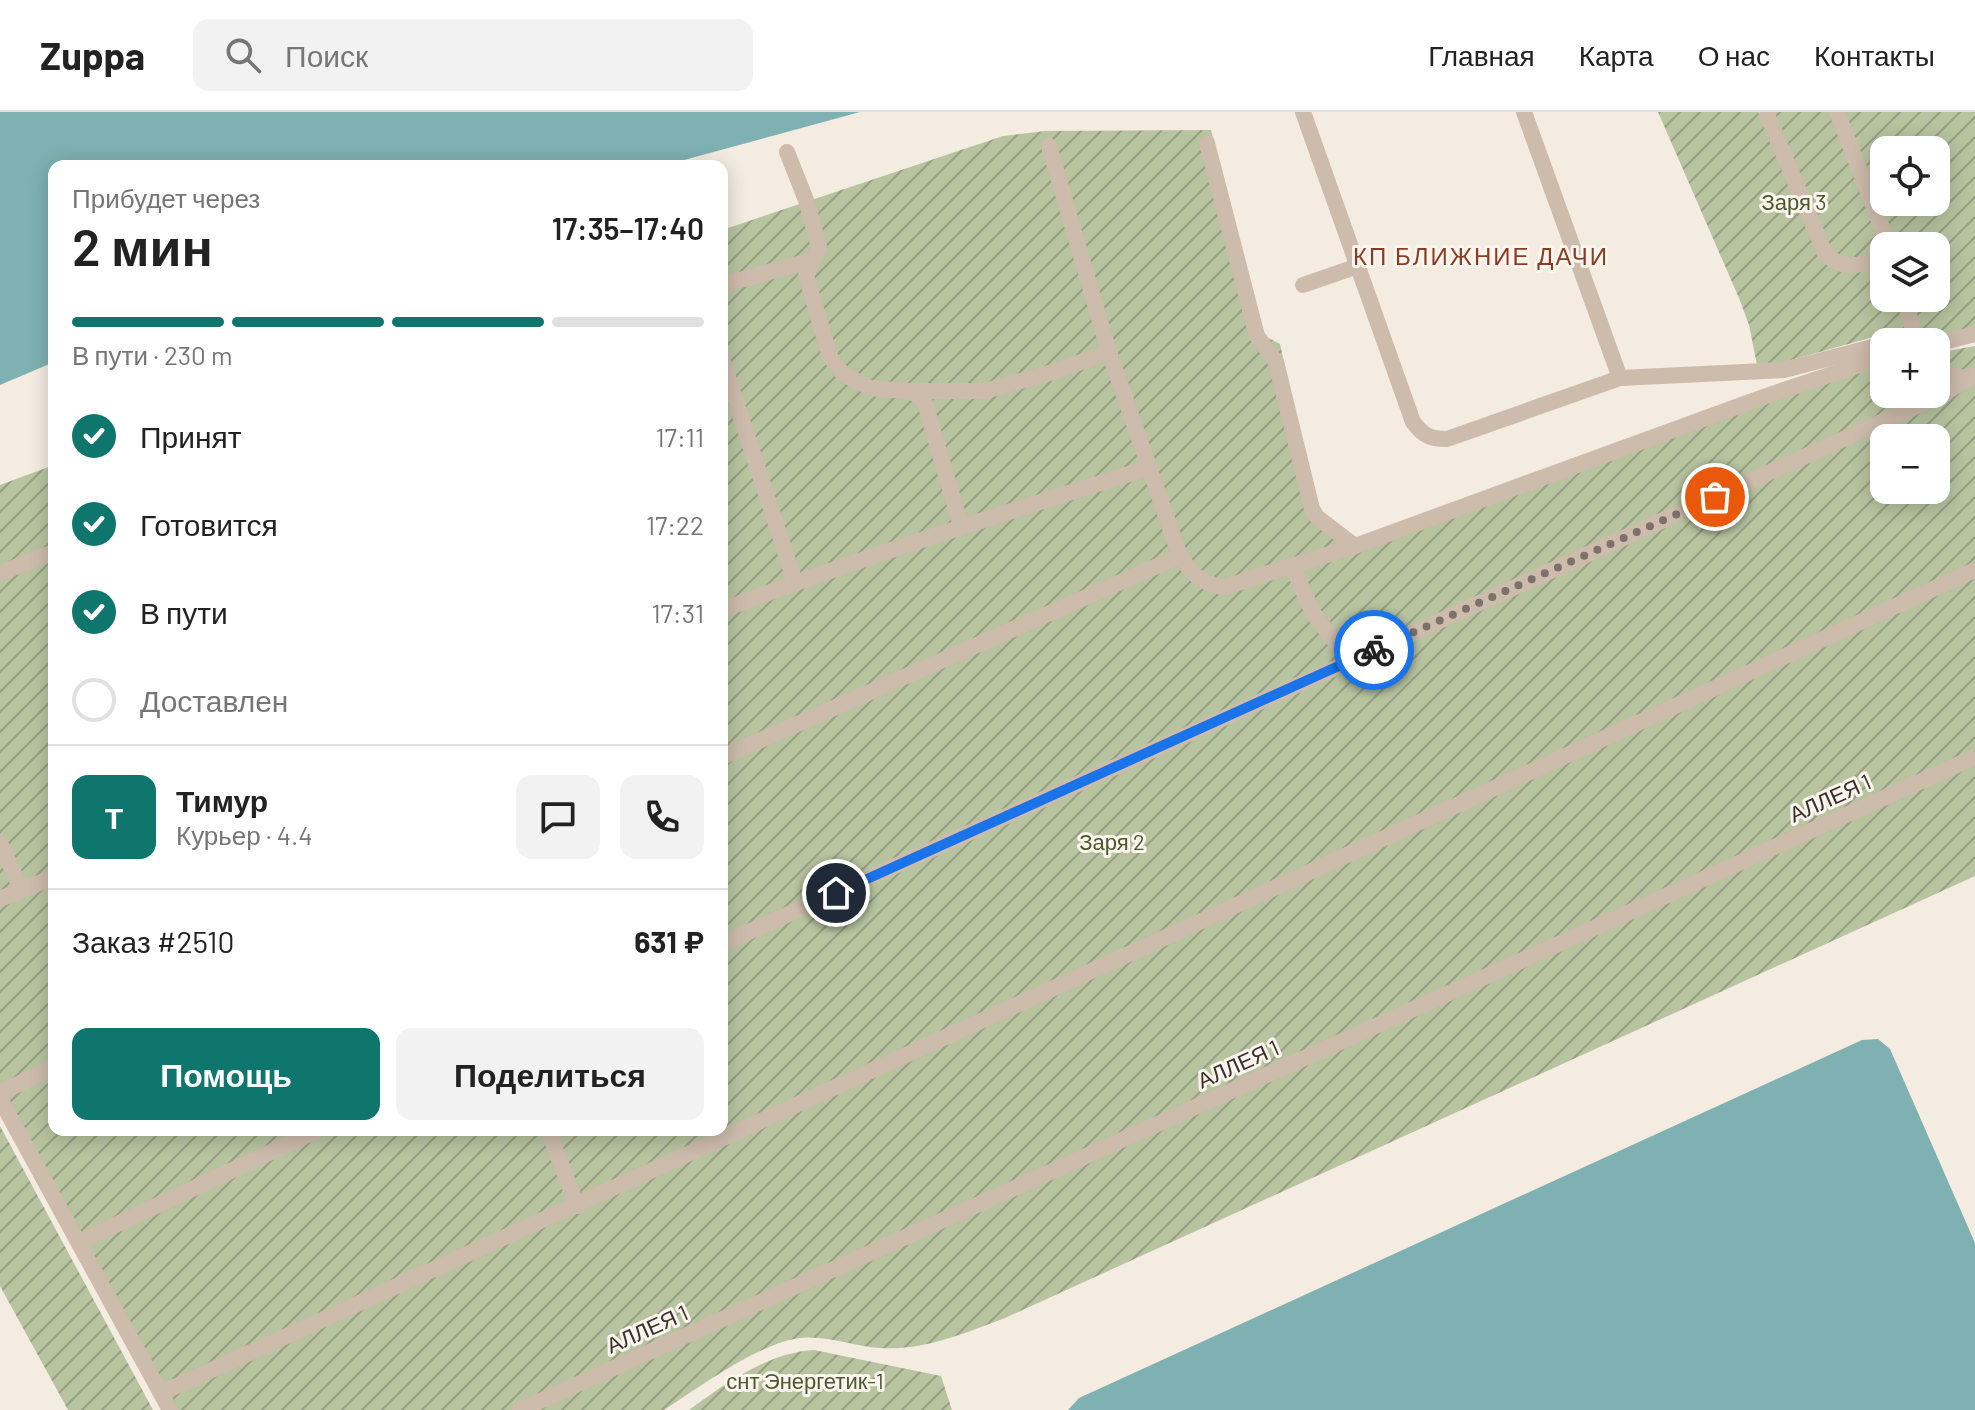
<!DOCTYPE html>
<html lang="ru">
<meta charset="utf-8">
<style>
:root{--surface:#fff;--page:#f2f2f2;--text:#222;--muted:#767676;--line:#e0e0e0;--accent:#0f766e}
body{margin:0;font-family:Barlow,sans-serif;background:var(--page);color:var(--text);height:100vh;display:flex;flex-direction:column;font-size:30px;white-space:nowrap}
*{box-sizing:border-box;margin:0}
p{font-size:26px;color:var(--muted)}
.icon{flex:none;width:44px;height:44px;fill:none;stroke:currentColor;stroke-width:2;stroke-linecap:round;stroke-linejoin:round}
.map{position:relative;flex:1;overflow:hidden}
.sheet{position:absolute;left:48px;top:48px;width:680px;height:976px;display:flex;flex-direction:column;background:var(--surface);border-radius:16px;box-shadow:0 4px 20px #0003}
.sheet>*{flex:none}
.tools{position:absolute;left:1870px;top:24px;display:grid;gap:16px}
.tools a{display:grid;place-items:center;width:80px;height:80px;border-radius:16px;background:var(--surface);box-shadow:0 4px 20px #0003;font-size:40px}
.pin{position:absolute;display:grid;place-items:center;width:68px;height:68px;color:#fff;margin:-34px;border:4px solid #fff;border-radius:50%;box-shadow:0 2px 8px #0007}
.courier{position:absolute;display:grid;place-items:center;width:80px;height:80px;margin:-40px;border:6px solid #1a73e8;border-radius:50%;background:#fff;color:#222;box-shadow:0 2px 10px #0007}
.head em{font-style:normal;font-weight:600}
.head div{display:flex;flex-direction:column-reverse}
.head{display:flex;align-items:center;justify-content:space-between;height:136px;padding:0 24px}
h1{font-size:52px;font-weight:600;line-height:60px}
.bar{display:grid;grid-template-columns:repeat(4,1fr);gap:12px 8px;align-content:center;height:96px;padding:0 24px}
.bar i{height:10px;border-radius:6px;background:var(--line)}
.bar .active{background:var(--accent)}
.bar p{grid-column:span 4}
.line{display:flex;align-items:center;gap:20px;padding:0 24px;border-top:2px solid var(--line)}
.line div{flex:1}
.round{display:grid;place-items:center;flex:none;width:84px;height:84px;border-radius:16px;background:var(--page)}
ol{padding:0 24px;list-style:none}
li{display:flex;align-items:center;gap:24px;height:88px}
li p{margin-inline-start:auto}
li .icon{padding:8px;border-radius:50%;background:var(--accent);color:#fff;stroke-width:4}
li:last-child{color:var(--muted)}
li i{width:44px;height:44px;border:4px solid var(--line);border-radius:50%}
.primary-button{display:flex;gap:16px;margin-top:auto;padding:16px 24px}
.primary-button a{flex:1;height:92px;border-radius:16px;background:var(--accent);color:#fff;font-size:32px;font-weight:600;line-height:92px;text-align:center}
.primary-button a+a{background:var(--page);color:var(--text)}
header{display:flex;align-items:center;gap:48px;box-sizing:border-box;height:112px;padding:0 40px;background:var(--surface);border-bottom:2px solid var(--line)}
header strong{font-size:38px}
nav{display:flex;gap:44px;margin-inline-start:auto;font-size:28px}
.search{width:560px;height:72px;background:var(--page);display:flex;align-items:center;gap:20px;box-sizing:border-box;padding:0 28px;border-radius:16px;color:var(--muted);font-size:30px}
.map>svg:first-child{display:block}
</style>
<header>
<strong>Zuppa</strong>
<div class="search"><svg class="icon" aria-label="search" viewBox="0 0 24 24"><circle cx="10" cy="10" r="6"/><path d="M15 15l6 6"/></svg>Поиск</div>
<nav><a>Главная</a><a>Карта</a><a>О нас</a><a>Контакты</a></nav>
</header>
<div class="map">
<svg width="1975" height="1298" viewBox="0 0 1975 1298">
<defs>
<pattern id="garden-furrows" width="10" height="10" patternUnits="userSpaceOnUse" patternTransform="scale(2)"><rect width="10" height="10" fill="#b8c4a0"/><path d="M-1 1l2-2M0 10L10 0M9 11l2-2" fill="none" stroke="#97a083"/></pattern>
</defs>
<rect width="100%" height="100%" fill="#f4ebe1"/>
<g fill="url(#garden-furrows)" fill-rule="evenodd">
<path d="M1658,0H1975V218L1945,226L1923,225L1916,213L1770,254L1757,253L1749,213L1739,186ZM1884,38H1936V90H1884ZM1884,134H1936V186H1884Z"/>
<path d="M1211,18L1261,222L1280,232L1317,399L1357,426L1884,241V282H1936V241L1975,234V764L1005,1206C965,1221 924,1239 880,1236C851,1234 823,1221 794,1227C754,1235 699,1275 664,1298H175L0,978V373L54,353V1018H722V118L1003,24L1045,19ZM1884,326H1936V378H1884Z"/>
<polygon points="0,1014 153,1298 68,1298 0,1174"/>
<path d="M814,1238L941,1264L952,1298H689C726,1271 767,1241 814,1238Z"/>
</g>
<g fill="#7fb0b2">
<polygon points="0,0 860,0 662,54 54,54 54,250 0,273"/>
<polygon points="1878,927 1890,937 1975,1131 1975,1298 1068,1298 1079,1286 1862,928"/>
</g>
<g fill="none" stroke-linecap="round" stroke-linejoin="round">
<g stroke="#cdbbac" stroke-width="16">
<path d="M1303,0L1413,310C1423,323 1429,327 1447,327L1620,266L1784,258L1884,232"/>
<polyline points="1524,0 1620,266"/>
<path d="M1766,0L1825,141C1840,157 1854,154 1873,150L1884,160"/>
<polyline points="1837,0 1889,134"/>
<polyline points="1207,31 1257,224 1276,250 1312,397 1317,405 1355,434"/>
<path d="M1049,34L1109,240L1180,444C1191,461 1203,474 1225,475L1355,434L1769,283L1884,245"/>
<polyline points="787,40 806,88 819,135 806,163 830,245 843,262 870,276 905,279 985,279 1053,260 1109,240"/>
<polyline points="722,173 812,148"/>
<polyline points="1303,173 1358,154"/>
<polyline points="1905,186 1914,223 1923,230"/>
<polyline points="1891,230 1914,223"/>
<polyline points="1936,232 1975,222"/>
<polyline points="722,247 795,470"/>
<polyline points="1936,262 1967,266"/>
<polyline points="908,280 916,282 924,288 961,414"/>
<polyline points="1292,454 1313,501 1350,549"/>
<polyline points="0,461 54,440"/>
<path d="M722,498C862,445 1005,401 1148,356"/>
<polyline points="722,645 1180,444"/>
<polyline points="0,731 21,777"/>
<polyline points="0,787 54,765"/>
<polyline points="722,832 1939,284 1975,263"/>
<polyline points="0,981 54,955"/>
<polyline points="0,987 170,1298"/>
<polyline points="548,1018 577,1094"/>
<polyline points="79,1130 318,1018"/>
<polyline points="161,1281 1975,458"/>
<polyline points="520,1298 1975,645"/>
</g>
</g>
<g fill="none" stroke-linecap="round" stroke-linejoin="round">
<polyline stroke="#7c716b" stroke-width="8" stroke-dasharray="0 14.4" points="1374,538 1715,385"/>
<polyline stroke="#1a73e8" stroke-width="10" points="836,781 1374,538"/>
</g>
<g text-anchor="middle" stroke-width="6" stroke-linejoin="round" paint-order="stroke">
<g font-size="22" fill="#4a5a2e" stroke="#fbf5ee">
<text x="1794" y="98">Заря 3</text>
<text x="1112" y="738">Заря 2</text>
<text x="805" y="1277">снт Энергетик-1</text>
</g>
<g font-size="22" fill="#3b302b" stroke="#fbf5ee">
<text transform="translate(1830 686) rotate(-24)" y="8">АЛЛЕЯ 1</text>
<text transform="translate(1238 952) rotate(-24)" y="8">АЛЛЕЯ 1</text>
<text transform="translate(647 1217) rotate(-24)" y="8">АЛЛЕЯ 1</text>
</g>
<g font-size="24" letter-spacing="2" fill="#8c3b22" stroke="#fbf5ee">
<text x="1481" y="153">КП БЛИЖНИЕ ДАЧИ</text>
</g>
</g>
</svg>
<div class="tools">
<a><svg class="icon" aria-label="locate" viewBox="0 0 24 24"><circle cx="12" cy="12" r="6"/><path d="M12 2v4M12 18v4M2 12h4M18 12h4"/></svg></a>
<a><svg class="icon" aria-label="layers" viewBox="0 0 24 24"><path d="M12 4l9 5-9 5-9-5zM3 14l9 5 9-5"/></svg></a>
<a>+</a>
<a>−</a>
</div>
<div class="pin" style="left:1715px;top:385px;background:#ea580c"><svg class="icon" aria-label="bag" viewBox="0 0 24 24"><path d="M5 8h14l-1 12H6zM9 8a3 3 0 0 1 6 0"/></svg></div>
<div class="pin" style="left:836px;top:781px;background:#1f2937"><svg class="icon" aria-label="home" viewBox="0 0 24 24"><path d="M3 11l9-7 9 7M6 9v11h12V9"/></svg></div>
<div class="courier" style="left:1374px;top:538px"><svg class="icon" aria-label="bike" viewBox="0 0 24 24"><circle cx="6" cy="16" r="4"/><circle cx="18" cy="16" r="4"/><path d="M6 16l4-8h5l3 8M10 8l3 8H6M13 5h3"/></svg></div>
<section class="sheet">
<div class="head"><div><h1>2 мин</h1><p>Прибудет через</p></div><em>17:35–17:40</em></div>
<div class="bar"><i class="active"></i><i class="active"></i><i class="active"></i><i></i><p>В пути · 230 m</p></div>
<ol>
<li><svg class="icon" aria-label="check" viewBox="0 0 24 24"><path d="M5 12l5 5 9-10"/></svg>Принят<p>17:11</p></li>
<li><svg class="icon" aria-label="check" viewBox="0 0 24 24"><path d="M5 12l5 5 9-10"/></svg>Готовится<p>17:22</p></li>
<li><svg class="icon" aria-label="check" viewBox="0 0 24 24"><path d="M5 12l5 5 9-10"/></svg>В пути<p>17:31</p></li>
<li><i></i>Доставлен</li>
</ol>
<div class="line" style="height:144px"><b class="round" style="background:var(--accent);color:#fff">Т</b><div><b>Тимур</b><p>Курьер · 4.4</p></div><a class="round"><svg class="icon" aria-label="chat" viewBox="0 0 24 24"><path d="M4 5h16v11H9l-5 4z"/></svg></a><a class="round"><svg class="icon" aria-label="phone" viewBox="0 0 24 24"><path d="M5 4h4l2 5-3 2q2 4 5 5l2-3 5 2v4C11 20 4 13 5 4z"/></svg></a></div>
<div class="line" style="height:104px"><div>Заказ #2510</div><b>631 ₽</b></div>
<div class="primary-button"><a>Помощь</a><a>Поделиться</a></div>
</section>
</div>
